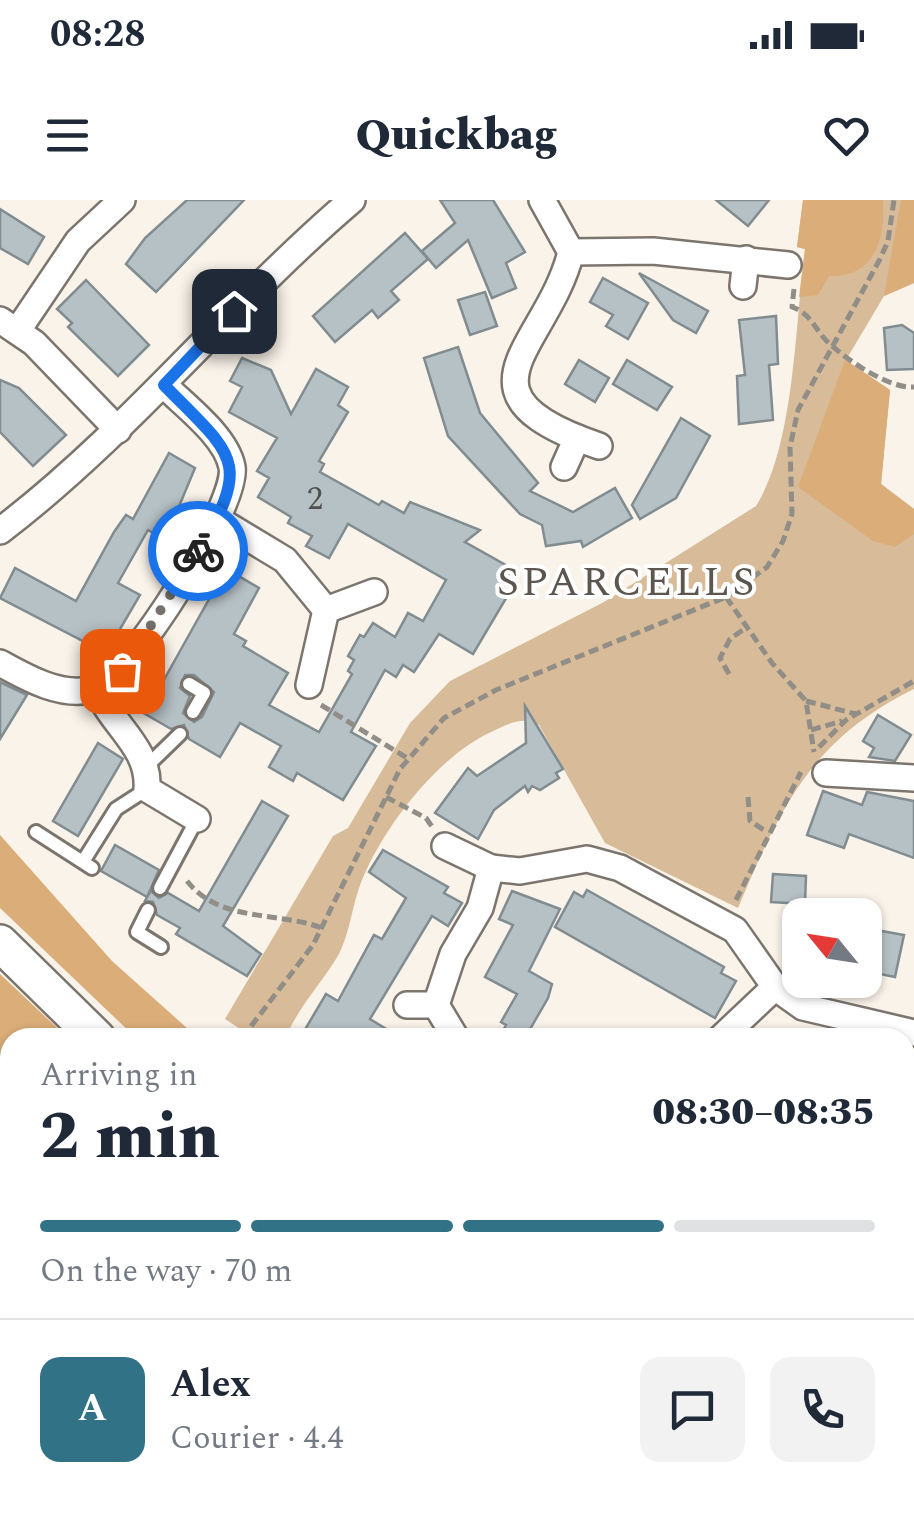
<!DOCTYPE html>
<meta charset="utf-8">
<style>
:root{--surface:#fff;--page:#f2f2f3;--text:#1f2937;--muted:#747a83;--line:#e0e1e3;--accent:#327286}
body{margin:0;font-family:Spectral,serif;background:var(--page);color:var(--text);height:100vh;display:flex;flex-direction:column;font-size:38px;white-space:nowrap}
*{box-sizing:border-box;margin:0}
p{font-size:32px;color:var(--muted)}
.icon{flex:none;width:55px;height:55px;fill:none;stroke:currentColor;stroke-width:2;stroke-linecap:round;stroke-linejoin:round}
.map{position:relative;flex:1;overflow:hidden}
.drawer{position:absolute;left:0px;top:828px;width:915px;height:492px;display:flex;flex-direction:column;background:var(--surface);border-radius:30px 30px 0 0;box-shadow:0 2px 8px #0004}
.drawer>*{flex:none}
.needle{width:65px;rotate:300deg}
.controls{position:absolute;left:782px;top:698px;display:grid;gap:20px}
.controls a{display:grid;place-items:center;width:100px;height:100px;border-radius:20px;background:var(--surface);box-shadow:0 2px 8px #0004;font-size:50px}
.pin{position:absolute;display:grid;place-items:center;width:85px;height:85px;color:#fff;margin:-42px;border-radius:20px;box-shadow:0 5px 15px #0006}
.courier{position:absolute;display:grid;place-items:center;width:100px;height:100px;margin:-50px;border:8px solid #1a73e8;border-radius:50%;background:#fff;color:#222;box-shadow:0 2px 12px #0007}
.headline em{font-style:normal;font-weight:800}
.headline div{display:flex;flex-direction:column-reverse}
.headline{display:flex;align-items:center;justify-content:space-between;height:170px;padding:0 40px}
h1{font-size:65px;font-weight:800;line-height:75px}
.bar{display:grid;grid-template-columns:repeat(4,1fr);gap:15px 10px;align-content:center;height:120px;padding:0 40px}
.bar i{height:12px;border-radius:8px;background:var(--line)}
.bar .current{background:var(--accent)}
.bar p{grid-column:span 4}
.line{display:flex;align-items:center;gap:25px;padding:0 40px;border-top:2px solid var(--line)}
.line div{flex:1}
.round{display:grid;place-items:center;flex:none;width:105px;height:105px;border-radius:20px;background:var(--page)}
.status{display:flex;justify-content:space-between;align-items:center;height:70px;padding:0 50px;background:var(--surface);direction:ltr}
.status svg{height:28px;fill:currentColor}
header{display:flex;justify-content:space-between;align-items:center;height:130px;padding:0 40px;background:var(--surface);font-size:45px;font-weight:800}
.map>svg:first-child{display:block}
</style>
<div class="status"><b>08:28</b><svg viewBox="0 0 49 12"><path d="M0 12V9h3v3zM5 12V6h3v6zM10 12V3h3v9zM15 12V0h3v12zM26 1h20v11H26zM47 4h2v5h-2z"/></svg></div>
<header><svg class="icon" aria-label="menu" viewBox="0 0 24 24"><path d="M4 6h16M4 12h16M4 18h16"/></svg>Quickbag<svg class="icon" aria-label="heart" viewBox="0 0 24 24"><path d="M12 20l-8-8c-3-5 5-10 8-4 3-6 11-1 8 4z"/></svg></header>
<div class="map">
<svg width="914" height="1319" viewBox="0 0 914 1319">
<rect width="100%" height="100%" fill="#faf3ea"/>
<g fill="#d8bb98">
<path d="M803,0H914V83L884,96L846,160L890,190L881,284L914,309V489C811,540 781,606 738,708L605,643L539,525C522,515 506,525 489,533C436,558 379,632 359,688C352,709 349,734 339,754C322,783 299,806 286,837H252L225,819L333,636L348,628L410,523L450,481L604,402L756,306C795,244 795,123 805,49L797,47Z"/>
<polygon points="754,1310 871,1310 896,1319 759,1319"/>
</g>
<g fill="#dbae79">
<path d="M803,0H883C886,41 873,78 829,76L818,95L799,97L805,49L797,47Z"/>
<polygon points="901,0 914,0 914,83 884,96"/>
<polygon points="845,160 890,190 881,284 914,309 914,334 895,347 873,341 798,287"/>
<polygon points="0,635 112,761 197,837 135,837 0,708"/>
<polygon points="0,774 67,837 10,838 10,865 0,857"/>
</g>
<g fill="#b6c1c5" stroke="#818c90" stroke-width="2.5" fill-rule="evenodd">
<polygon points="187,0 244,0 156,92 126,64 145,38"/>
<polygon points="440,0 493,0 525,52 506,63 516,88 492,98 468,40 436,68 422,51 455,23"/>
<polygon points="716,0 769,0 748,26"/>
<polygon points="0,9 44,37 28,64 0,48"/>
<polygon points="405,33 428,59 391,91 399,100 378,118 372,110 335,142 313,116"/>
<polygon points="639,73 708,111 696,133 673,120"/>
<polygon points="603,78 648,103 628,139 606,126 613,115 590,102"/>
<polygon points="86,80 149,145 118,176 68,127 72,123 57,109"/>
<polygon points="485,92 497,126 470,135 458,100"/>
<polygon points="776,116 778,164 769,165 773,220 739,224 737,176 745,175 739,120"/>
<polygon points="902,125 914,133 914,169 887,170 884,128"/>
<polygon points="458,147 480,213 538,283 530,291 573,312 615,288 632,318 583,347 581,341 546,346 542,325 520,314 448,236 424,158"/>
<path d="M242,158L271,170L291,214L316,169L348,187L338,205L348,212L319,261L324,264L320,272L379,305L382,301L404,313L410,302L480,330L465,342L513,369L500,391L508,395L473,454L439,434L414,472L403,465L396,477L385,470L351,532L376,546L343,600L297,573L293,581L269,567L281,546L240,523L220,557L189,539L184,525L171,529L128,504L144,475L161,485L213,392L207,388L220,365L259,388L234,434L246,441L243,446L288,473L269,505L319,532L352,474L348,471L354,460L348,456L360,435L364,437L373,423L395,437L408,413L423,421L446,380L348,324L329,358L306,346L312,336L288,323L291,317L258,297L269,278L257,271L277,238L229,212L242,187L230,181ZM185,475H194L214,492L202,517L194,522L183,513L190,496L180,488Z"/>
<polygon points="579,160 609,178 595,202 565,184"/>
<polygon points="627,160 672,187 657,210 613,184"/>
<polygon points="0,180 19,188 66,235 33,266 0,232"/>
<polygon points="681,218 710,236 676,298 640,319 632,305"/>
<polygon points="169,253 195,268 165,340 148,330 118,383 140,395 106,453 0,398 15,368 76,401 114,332 126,315 133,319"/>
<polygon points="0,482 27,495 0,539"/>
<polygon points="525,506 563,569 556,573 559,578 540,590 532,586 528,592 525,586 494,610 478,639 435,613 468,568 477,576 526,543"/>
<polygon points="878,515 911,535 895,561 869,557 874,548 863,541"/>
<polygon points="98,543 123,559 78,636 53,621"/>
<polygon points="823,591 862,605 867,592 914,601 914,658 849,634 844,648 807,635"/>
<polygon points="262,601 288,616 223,726 261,754 247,776 176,734 180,728 157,715 153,702 145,701 147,697 101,671 115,645 159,670 147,697 151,691 159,698 168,693 199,711"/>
<polygon points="383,650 448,687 444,693 462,703 448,726 432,716 370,819 401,838 300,838 326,794 338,801 374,735 382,739 406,698 369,672"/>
<polygon points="773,674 806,676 805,704 771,702"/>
<polygon points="587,690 724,767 721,773 736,781 715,818 555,727 574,692 583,697"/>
<polygon points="512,691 560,709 529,771 552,784 548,798 525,838 499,838 506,825 501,822 517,794 485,777 513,725 499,719"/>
<polygon points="865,728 904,735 895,777 865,771"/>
</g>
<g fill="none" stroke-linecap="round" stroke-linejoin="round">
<g stroke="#7b756e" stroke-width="18">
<g id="lane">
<polyline points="189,484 204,493 193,512"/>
<polyline points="148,565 180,534"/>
<polyline points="36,632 92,668"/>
<polyline points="84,660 116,609 147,589"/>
<polyline points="160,688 197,619"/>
<polyline points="148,710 137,732 161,747"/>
<polyline points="0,915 9,906"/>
</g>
</g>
<g stroke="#7b756e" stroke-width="30">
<g id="street">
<path d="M542,0L571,52C547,148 444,193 599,246"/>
<polyline points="571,52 653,51 788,65"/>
<polyline points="743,86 746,59"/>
<polyline points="0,120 34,143 118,230"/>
<polyline points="18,130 78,41 122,0"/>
<polyline points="564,267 577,238"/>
<polyline points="217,319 285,360 326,410 374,392"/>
<path d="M0,331C129,233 229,105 352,0"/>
<path d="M0,463C27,478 62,498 94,489C130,478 239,303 232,267C226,236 185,206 164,185"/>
<polyline points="309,485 326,410"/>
<path d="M97,488C111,526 150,546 147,589L197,619"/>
<polyline points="826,573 914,578"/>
<polyline points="445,646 491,668"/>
<polyline points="407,805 436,805"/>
<polyline points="454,835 436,805 453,754 480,708 491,668 520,671 587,659 620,668 735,730 775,787 803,807 914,833"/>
<polyline points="721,838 775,787"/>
<polyline points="905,912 914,884"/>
<polyline points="0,1279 10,1283"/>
<polyline points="39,1310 40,1319"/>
<polyline points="338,1319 339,1310"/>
<polyline points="655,1319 656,1310"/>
<polyline points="694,1319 702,1310"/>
</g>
</g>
<g stroke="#7b756e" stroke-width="40">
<g id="secondary">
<polyline points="0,743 97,838"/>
<polyline points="905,1296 914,1304"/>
</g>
</g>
<g stroke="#918d87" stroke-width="5" stroke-dasharray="10 5" stroke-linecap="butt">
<path d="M794,89L792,107C813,114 815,132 831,145C850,162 890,189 914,187"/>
<polyline points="726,397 772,463 806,501 814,552"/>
<polyline points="729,474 720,458 730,439 747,427"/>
<polyline points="806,501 856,514"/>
<polyline points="321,505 407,558"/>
<polyline points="811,530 842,521"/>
<polyline points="819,547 846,520 914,481"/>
<polyline points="386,597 426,618 433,628"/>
<polyline points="748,597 750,621 767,632"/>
<path d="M187,681C220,723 277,711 322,728"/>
<polyline points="736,700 801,572"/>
<polyline points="242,838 313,745 400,569 444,518 496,490 726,397 767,367 783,341 792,314 790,247 798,210 880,59 888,41 894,0"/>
</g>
<use href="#lane" stroke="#fff" stroke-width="12"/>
<use href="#street" stroke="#fff" stroke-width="25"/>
<use href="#secondary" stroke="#fff" stroke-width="35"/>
</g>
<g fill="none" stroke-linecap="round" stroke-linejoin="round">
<polyline stroke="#75716c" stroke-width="10" stroke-dasharray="0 18" points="122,471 198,351"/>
<path stroke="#1a73e8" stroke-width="12" d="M198,351C254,260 232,255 164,185L234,111"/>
</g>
<g text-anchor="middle" stroke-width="8" stroke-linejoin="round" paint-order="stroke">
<g font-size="32" fill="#4f504f">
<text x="315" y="309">2</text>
</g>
<g font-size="42" letter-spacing="2.5" fill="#5c564f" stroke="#fff">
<text x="627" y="395">SPARCELLS</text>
</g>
</g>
</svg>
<div class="controls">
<a><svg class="needle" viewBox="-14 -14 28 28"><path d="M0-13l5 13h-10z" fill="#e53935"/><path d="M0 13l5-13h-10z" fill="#747a83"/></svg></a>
</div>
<div class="pin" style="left:122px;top:471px;background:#ea580c"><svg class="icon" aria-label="bag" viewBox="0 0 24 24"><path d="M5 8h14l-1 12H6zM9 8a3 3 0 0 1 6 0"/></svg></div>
<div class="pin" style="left:234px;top:111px;background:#1f2937"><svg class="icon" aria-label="home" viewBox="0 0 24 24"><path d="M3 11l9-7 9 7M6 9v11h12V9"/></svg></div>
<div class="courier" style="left:198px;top:351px"><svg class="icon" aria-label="bike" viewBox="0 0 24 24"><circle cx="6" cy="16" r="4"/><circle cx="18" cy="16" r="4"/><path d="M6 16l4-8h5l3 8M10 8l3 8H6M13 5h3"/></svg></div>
<section class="drawer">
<div class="headline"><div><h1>2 min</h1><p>Arriving in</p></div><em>08:30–08:35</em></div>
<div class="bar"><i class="current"></i><i class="current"></i><i class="current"></i><i></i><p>On the way · 70 m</p></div>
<div class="line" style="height:180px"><b class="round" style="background:var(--accent);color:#fff">A</b><div><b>Alex</b><p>Courier · 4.4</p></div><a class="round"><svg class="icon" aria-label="chat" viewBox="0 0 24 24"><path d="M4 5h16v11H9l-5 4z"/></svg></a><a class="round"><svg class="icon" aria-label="phone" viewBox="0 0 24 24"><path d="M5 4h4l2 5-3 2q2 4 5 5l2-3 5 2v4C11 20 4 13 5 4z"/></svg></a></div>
</section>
</div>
